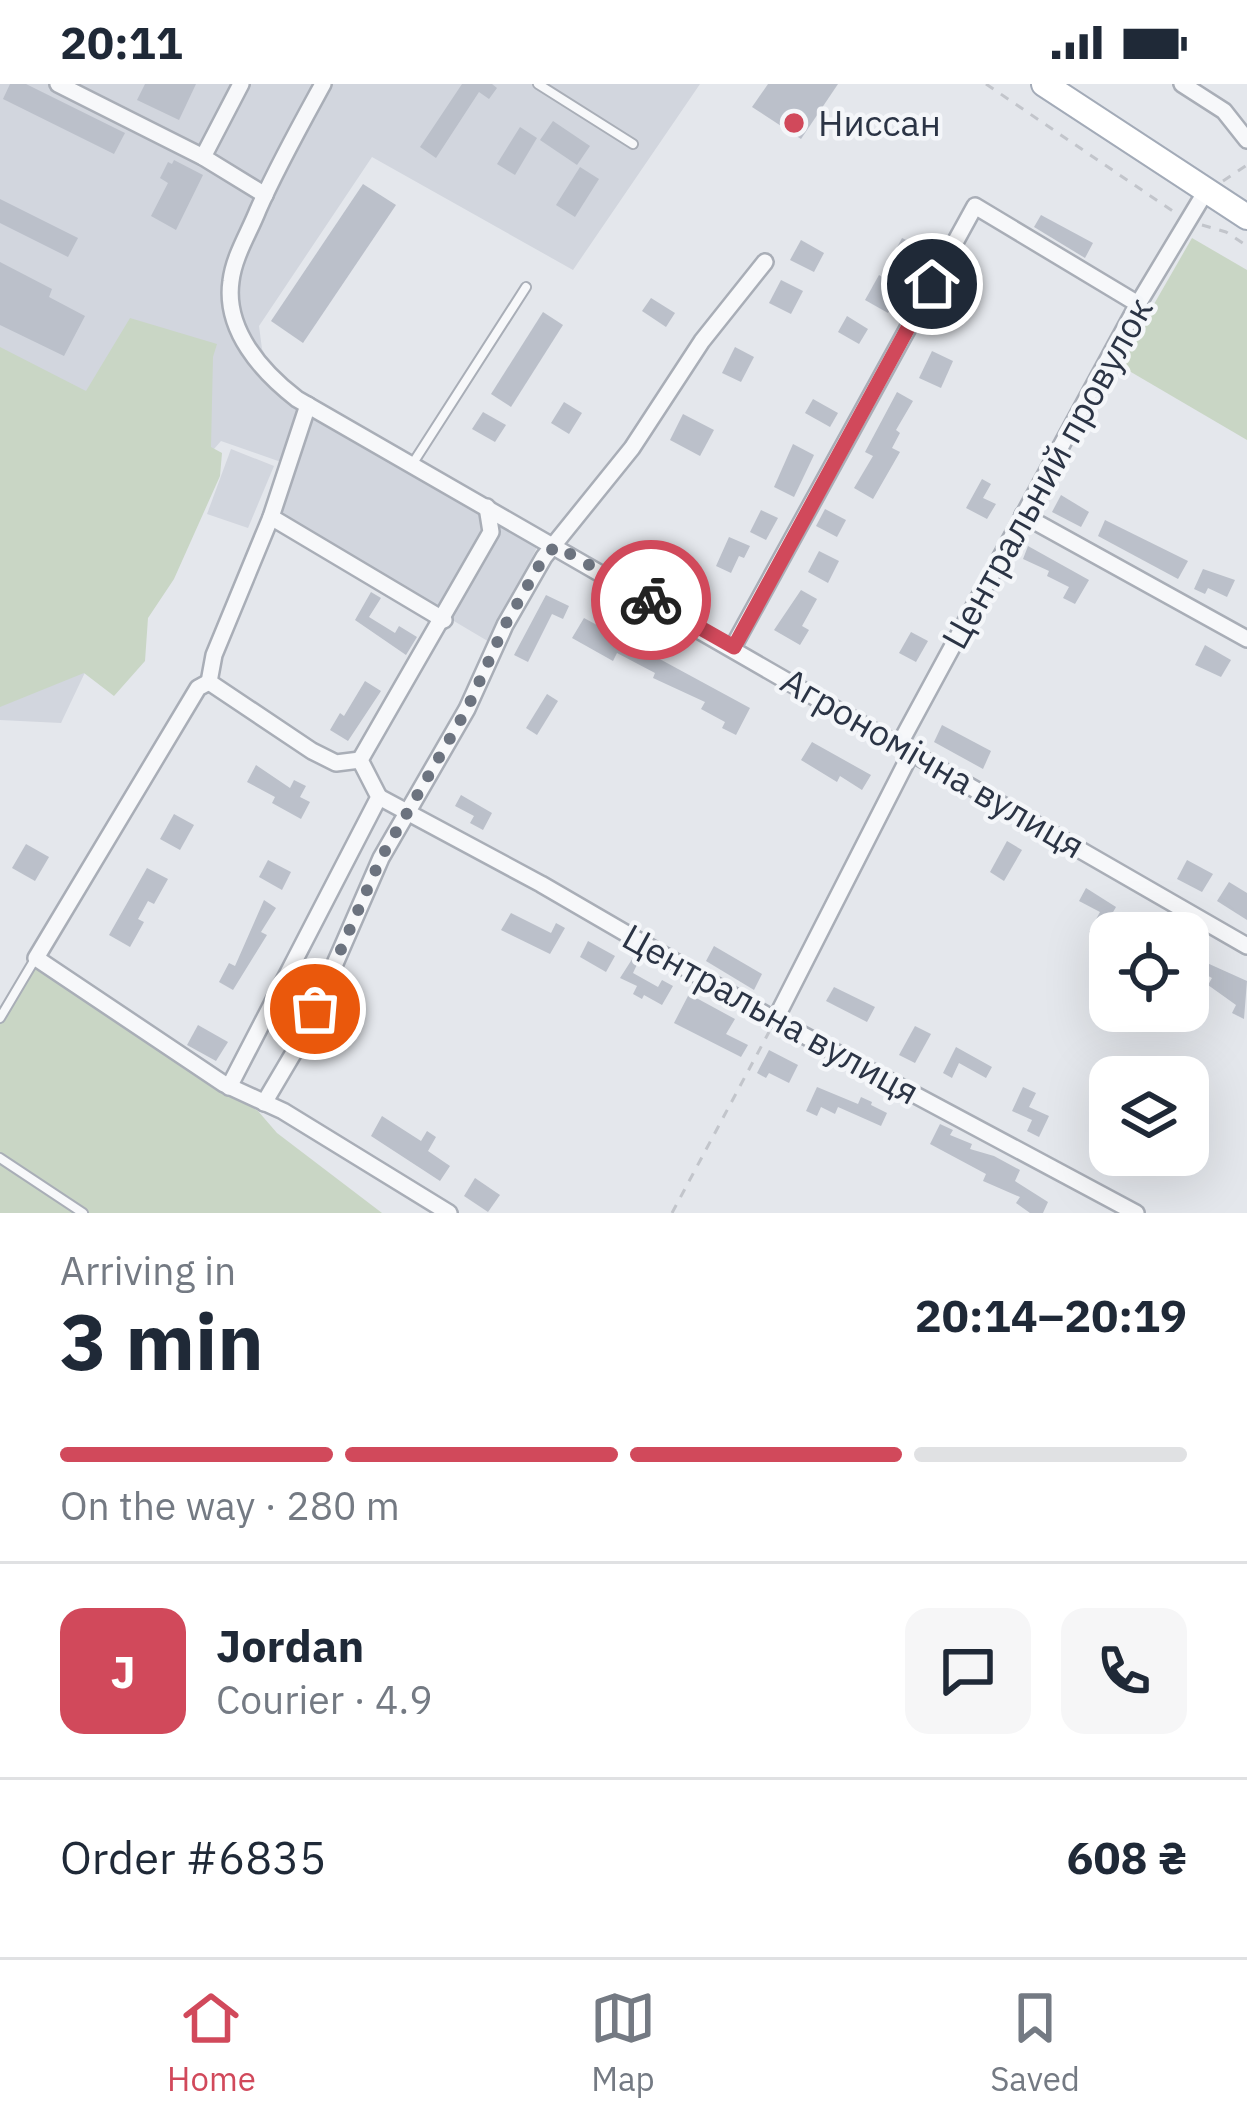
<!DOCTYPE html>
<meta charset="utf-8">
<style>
:root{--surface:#fff;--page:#f6f6f7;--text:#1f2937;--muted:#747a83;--line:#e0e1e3;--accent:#d1495b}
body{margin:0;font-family:"IBM Plex Sans",sans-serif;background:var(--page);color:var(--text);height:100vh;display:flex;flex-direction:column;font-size:45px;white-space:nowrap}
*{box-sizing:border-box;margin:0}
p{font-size:39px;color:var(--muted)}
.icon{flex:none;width:66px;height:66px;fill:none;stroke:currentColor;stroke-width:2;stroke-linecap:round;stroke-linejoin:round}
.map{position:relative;height:1129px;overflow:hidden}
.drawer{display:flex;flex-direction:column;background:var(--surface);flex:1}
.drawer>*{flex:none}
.controls{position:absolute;left:1089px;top:828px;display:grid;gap:24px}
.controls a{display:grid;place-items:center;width:120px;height:120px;border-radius:24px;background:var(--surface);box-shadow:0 12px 48px #0002;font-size:60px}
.pin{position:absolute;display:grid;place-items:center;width:102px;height:102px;color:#fff;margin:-51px;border:6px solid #fff;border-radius:50%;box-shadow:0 3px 12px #0007}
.courier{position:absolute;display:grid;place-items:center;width:120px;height:120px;margin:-60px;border:9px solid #d1495b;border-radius:50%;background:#fff;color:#222;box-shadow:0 3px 15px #0007}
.summary em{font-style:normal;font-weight:800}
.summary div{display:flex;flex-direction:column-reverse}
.summary{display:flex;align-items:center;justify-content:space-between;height:204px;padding:0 60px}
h1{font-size:78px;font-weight:800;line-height:90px}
.bar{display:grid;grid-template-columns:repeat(4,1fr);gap:18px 12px;align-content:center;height:144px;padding:0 60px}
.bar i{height:15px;border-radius:9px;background:var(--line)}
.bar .on{background:var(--accent)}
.bar p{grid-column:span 4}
.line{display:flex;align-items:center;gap:30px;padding:0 60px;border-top:3px solid var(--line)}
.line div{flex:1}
.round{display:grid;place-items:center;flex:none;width:126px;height:126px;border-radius:24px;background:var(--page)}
.status{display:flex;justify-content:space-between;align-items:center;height:84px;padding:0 60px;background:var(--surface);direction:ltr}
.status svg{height:33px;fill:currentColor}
.tab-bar{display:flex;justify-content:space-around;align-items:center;height:168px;border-top:3px solid var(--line);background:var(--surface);font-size:33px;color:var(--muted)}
.tab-bar a{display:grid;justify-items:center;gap:6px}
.tab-bar .on{color:var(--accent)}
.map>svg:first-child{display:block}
</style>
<div class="status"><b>20:11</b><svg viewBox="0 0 49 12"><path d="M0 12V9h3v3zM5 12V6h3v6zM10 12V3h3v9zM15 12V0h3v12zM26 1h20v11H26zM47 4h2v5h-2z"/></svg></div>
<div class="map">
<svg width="1247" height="1129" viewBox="0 0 1247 1129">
<rect width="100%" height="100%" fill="#e4e7ec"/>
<g fill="#d2d6de">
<polygon points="0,0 700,0 573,186 372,73 259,242 262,265 289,314 539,459 491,559 265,425 281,378 221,357 164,422 61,639 0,636"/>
<polygon points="231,365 274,382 248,444 207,430"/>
</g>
<g fill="#c9d6c5">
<polygon points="1192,154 1247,186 1247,356 1119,281"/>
<polygon points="130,234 217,260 213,273 211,363 222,369 220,392 174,495 148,534 145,577 114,612 84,589 0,623 0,263 86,307"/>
<polygon points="36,882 258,1027 277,1049 382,1129 0,1129 0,930"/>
</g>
<g fill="#bbc0ca">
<polygon points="10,0 26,0 125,49 114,70 3,15"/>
<polygon points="145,0 196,0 179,36 137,16"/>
<polygon points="462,0 492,0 497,4 489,15 479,8 436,74 420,63"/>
<polygon points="768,0 838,0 801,55 752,23"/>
<polygon points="553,37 590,62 577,81 540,56"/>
<polygon points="520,43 537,54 515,91 497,80"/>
<polygon points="174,76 203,91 176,146 151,132 168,99 160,94 168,78 172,80"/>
<polygon points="580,83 599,95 575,133 556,121"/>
<polygon points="363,100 396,121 303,259 271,237"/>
<polygon points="0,115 78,154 68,173 0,139"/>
<polygon points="1041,131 1093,159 1085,174 1034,143"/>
<polygon points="902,154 926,166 915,187 891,175"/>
<polygon points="801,156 824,169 814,188 790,176"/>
<polygon points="0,178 52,205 49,213 85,232 64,272 0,241"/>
<polygon points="879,191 902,204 888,229 865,216"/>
<polygon points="781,196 803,207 791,230 769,219"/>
<polygon points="651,214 675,229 666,243 642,227"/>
<polygon points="543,228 563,241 511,323 491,310"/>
<polygon points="847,232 868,245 859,260 838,248"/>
<polygon points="735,263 754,273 741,298 722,289"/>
<polygon points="932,267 953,277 941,304 919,294"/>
<polygon points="897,308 913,317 896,346 900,349 892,364 900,368 873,415 854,404 873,372 865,368"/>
<polygon points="813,315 838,329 830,343 805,329"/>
<polygon points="564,318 582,329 569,350 551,339"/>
<polygon points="483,328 506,341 495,358 472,345"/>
<polygon points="683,330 714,346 700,372 670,356"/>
<polygon points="793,360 814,371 794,413 774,403"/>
<polygon points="982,395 991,400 983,414 996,420 987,435 966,424"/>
<polygon points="1061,411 1089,428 1081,443 1052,428"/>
<polygon points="825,425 846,436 837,453 816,442"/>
<polygon points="761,426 778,434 766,456 750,448"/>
<polygon points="1105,436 1188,477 1178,495 1098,452"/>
<polygon points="729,453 750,462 744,474 739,472 731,489 716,482"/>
<polygon points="1028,462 1089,496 1075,520 1063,514 1069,503 1047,492 1049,487 1023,475"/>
<polygon points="819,467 839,477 828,499 808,488"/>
<polygon points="1203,485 1235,496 1227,513 1208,504 1205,510 1194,505"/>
<polygon points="801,506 817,515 802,542 809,546 800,561 774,546"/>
<polygon points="371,508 381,514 369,533 395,549 399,542 417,553 406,571 355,536"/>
<polygon points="546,511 569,522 563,535 552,530 528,578 514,571"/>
<polygon points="584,534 750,624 736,651 722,644 725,638 701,625 705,618 653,594 655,589 617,569 613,577 572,554"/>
<polygon points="911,548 928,557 916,578 899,569"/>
<polygon points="1205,561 1231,576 1221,593 1195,581"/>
<polygon points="365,597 381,607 348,657 330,646 340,629 344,632"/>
<polygon points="547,610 558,617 537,651 526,644"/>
<polygon points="942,641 991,667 983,685 934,658"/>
<polygon points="812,658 871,691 862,706 840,692 837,698 801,676"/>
<polygon points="256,681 290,704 294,696 306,702 300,713 310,718 301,735 272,719 275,713 247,698"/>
<polygon points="461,711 492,729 483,746 470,739 474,732 455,722"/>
<polygon points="174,730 194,741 180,766 160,755"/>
<polygon points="1007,757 1022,766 1004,797 990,788"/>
<polygon points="26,760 49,773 35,797 12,784"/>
<polygon points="268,776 291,788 282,806 259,793"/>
<polygon points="1187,776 1213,790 1202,808 1177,795"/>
<polygon points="147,784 168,795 154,820 148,817 138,835 144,838 130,863 109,851"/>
<polygon points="1229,798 1247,809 1247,836 1217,817"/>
<polygon points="1086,804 1116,823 1098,854 1089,848 1100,828 1079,817"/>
<polygon points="264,816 276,824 261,848 267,851 233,906 219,898 229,879 235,882"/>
<polygon points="511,829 551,849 556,839 565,844 550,870 501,846"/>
<polygon points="588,857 615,872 606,888 580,873"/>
<polygon points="714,862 762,890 754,906 706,877"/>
<polygon points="1198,868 1209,874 1207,879 1247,897 1244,935 1232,929 1236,921 1208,901 1212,894 1191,883"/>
<polygon points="636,869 641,872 633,889 658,903 662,896 673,902 662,921 644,911 642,915 633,910 637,902 620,894"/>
<polygon points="834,903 875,923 867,938 826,917"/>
<polygon points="689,910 735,935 726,950 748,961 741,973 674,939"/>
<polygon points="198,941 228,958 216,977 187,961"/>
<polygon points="915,942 931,950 915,979 899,971"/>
<polygon points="956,963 992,983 986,994 959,979 952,994 943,989"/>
<polygon points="769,966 798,981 789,999 769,989 766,994 757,989"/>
<polygon points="817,1003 858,1020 861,1013 872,1018 871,1021 887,1029 881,1042 838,1023 835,1030 821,1023 817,1032 806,1027"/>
<polygon points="1023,1003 1036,1009 1029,1023 1049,1032 1039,1053 1027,1047 1032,1036 1012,1027"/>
<polygon points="382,1032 421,1057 427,1047 436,1053 428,1067 450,1082 440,1097 371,1052"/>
<polygon points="940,1040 953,1046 950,1051 972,1060 970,1065 994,1072 1020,1086 1015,1097 1048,1118 1043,1129 1030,1129 1016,1119 1020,1113 983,1097 986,1090 930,1060"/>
<polygon points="475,1094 500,1111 488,1128 464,1112"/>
</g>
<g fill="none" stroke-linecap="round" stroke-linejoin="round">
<g stroke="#a9aeb7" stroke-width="12">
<g id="lane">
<polyline points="538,0 633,60"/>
<polyline points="413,379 526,203"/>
<polyline points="0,934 35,875"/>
<polyline points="0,1074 83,1129"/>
</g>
</g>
<g stroke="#a9aeb7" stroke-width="20">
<g id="street">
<polyline points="58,0 203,73 265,111"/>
<path d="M323,0C300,42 277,83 258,126C249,149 234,172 231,197C224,246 262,288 297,315L1247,862"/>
<polyline points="1182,0 1224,27 1247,56"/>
<polyline points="203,73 241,0"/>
<polyline points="308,321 271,433 214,571 209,598 312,667 336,679 360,676"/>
<polyline points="1023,431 1247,555"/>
<polyline points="271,433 444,536"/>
<polyline points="733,563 975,122 1138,220"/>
<polyline points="209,598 198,604 36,874 224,1000 283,1027 449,1129"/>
<polyline points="899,661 1138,220 1206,107"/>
<polyline points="379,713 541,800 775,936 1136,1129"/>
<polyline points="775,936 911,669"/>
<polyline points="229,1003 379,713 360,676 491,448 487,423"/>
<polyline points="264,1019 303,953 381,774 467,625 505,541 544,473 632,364 702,257 765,178"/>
</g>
</g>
<g stroke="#a3abb8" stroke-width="28">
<polyline id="primary" points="1044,0 1247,133"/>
</g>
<g stroke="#c2c5cb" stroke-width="3" stroke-dasharray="9 9" stroke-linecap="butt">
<polyline points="986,0 1177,130"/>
<polyline points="1223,97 1247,81"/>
<polyline points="1202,141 1226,148 1247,162"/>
<polyline points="672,1129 769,948"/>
</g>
<use href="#lane" stroke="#f7f8fa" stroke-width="8"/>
<use href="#street" stroke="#f7f8fa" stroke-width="15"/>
<use href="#primary" stroke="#fff" stroke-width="24"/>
</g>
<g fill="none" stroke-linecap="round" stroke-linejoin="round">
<polyline stroke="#6c737f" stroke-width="12" stroke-dasharray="0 21.6" points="315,925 381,774 467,625 505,541 544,473 556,462 651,516"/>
<polyline stroke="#d1495b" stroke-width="15" points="651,516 734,563 932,200"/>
</g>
<circle fill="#d1495b" stroke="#f4f6f9" stroke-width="4.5" cx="794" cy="39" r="12"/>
<g text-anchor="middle" stroke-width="9" stroke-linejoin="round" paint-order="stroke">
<g font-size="36" fill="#2b3445" stroke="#f4f6f9" text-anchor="start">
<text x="818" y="52">Ниссан</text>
</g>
<g font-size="36" fill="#2b3445" stroke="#f4f6f9">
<text transform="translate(1047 389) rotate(-61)" y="13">Центральний провулок</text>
<text transform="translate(933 679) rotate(30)" y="13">Агрономічна вулиця</text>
<text transform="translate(771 930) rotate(29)" y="13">Центральна вулиця</text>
</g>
</g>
</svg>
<div class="controls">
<a><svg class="icon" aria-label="locate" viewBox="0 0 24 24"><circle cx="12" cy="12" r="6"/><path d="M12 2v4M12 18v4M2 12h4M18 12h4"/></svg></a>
<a><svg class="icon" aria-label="layers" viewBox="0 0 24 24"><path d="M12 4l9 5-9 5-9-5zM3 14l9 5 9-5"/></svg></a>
</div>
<div class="pin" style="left:315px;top:925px;background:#ea580c"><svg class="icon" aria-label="bag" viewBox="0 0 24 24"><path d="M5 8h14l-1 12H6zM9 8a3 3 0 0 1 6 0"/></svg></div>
<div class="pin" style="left:932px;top:200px;background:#1f2937"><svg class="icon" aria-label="home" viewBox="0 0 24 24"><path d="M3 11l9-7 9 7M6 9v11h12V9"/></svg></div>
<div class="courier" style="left:651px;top:516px"><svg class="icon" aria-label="bike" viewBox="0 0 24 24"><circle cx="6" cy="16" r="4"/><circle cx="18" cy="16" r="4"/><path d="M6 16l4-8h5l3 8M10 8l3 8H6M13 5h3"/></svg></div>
</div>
<section class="drawer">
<div class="summary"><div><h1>3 min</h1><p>Arriving in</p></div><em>20:14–20:19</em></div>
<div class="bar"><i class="on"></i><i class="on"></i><i class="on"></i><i></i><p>On the way · 280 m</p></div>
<div class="line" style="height:216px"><b class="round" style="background:var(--accent);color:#fff">J</b><div><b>Jordan</b><p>Courier · 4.9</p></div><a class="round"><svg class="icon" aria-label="chat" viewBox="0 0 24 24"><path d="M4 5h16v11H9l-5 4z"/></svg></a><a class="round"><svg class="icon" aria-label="phone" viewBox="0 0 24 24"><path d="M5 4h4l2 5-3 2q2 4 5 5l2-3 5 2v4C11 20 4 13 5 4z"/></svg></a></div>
<div class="line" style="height:156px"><div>Order #6835</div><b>608 ₴</b></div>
</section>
<nav class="tab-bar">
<a class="on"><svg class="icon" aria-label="home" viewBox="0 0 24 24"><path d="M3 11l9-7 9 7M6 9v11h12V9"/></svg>Home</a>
<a><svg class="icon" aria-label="map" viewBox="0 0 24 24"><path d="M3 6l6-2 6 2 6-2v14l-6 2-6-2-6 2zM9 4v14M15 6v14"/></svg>Map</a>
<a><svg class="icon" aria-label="saved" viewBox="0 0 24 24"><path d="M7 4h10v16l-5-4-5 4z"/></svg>Saved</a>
</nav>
